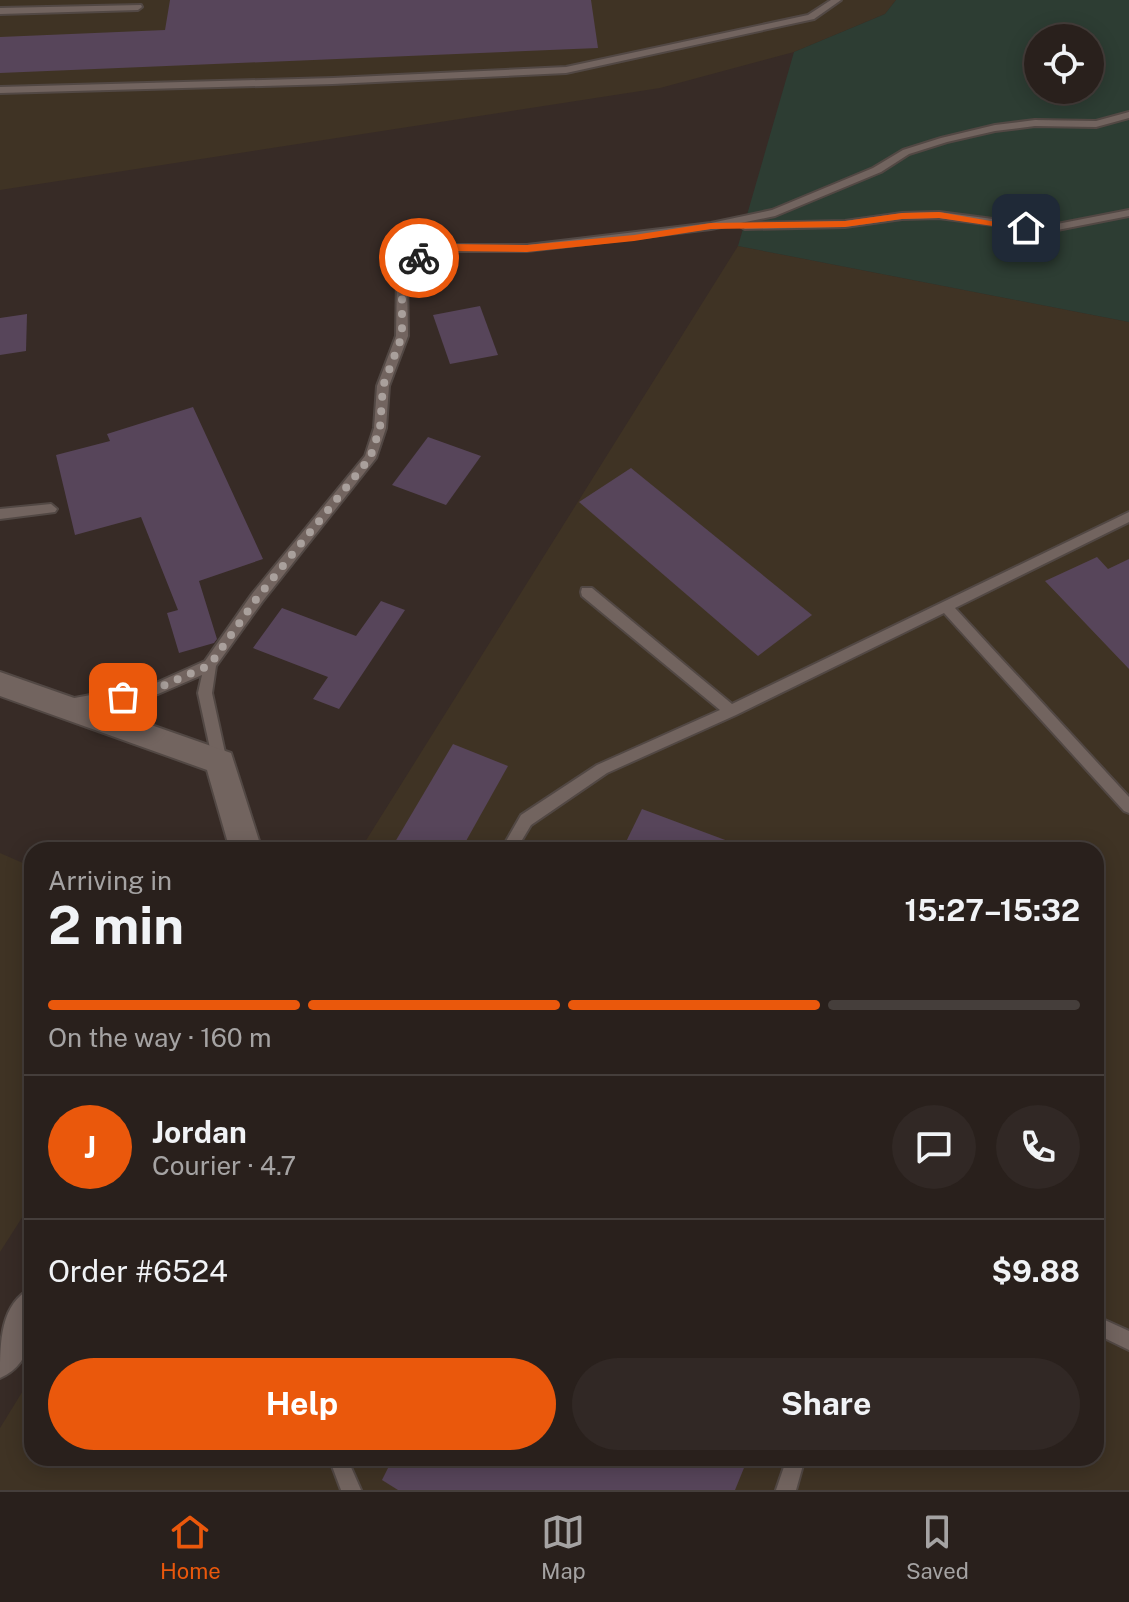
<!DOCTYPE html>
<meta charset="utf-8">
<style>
:root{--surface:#29201c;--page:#312825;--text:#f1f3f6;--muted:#a5a3a3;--line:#453e3b;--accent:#ea580c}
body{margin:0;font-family:"Public Sans",sans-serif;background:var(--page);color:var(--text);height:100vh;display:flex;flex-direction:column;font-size:30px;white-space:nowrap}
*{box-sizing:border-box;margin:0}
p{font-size:26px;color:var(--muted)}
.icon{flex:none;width:44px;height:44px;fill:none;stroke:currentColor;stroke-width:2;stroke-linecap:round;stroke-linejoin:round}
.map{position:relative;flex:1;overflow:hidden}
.details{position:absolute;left:24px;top:842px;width:1080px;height:624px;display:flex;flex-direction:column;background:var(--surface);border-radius:24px;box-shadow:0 4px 20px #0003,0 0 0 2px var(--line)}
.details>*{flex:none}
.buttons{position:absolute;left:1024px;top:24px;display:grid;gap:16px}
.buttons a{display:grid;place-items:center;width:80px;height:80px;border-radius:50%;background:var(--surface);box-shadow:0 4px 20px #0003,0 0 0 2px var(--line);font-size:40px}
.pin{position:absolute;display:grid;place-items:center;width:68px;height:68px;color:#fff;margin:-34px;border-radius:16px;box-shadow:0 4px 12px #0006}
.courier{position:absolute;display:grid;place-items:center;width:80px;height:80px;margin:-40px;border:6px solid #ea580c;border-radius:50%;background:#fff;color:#222;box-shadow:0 2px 10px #0007}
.summary em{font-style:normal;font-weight:700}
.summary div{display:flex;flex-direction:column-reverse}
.summary{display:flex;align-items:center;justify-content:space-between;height:136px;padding:0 24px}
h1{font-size:52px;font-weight:700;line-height:60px}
.bar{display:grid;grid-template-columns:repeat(4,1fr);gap:12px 8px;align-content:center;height:96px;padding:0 24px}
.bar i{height:10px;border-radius:6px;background:var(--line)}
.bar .selected{background:var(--accent)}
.bar p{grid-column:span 4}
.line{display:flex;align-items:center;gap:20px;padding:0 24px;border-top:2px solid var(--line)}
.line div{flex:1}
.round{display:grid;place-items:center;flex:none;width:84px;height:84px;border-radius:42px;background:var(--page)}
.action{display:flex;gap:16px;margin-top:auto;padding:16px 24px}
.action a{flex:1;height:92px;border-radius:48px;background:var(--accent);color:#fff;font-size:32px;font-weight:700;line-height:92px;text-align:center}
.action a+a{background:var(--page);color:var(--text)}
.tab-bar{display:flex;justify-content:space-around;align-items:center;height:112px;border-top:2px solid var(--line);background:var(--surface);font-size:22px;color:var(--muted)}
.tab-bar a{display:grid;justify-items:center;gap:4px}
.tab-bar .selected{color:var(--accent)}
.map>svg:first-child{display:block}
</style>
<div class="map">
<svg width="1129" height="1490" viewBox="0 0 1129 1490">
<rect width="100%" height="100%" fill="#372b26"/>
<g fill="#3f3324">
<polygon points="0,0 896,0 885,14 794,52 660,88 0,190"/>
<polygon points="738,246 1129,322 1129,1490 0,1490 0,1428 32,1376 32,1458 1096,1458 1096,850 360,850"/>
<polygon points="0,853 32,867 32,1202 0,1252"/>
</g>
<path fill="#2d3d33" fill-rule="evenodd" d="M896,0H1129V322L738,246L794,52L885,14ZM1038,38H1090V90H1038Z"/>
<g fill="#57455a">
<polygon points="170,0 591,0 598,48 0,73 0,37 165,30"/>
<polygon points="480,306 498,355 450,364 433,315"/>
<polygon points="27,314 26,351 0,355 0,318"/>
<polygon points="193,407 263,559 199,581 217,639 214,643 179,653 167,613 178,610 141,517 75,535 56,455 110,441 107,434"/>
<polygon points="428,437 481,456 446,505 392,485"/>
<polygon points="631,468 812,615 758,656 579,502"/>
<polygon points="1097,557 1108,569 1129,559 1129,669 1045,581"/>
<polygon points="381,601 405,610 339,709 313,699 328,677 253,648 282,608 356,636"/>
<polygon points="453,744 508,766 461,850 415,850 395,842"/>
<polygon points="642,809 744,847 744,850 622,850"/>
<polygon points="393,1458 748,1458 735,1490 398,1490 382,1480"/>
</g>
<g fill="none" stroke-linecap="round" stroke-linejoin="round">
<g stroke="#524844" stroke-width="4">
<g id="service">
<polygon points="831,0 841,0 814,19 566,73 333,84 0,93 0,87 333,78 566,67 808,15"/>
<polygon points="141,5 142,7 138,10 0,14 0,8"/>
<polygon points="1129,112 1129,118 1096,127 1035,126 995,131 947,142 909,154 881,172 775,216 711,229 527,251 448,251 430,256 417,264 407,278 408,336 389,386 386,428 376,458 262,602 216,666 212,693 227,762 225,766 220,768 215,766 213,762 198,693 202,675 158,694 69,711 64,709 62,705 64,701 69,699 156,683 205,661 252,594 365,456 374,428 377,386 396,336 397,278 409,260 423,251 448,245 527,245 711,223 772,210 873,168 903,150 941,138 995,125 1035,120 1096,121"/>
<polygon points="1129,210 1129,216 1047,232 939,218 902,219 845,227 745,229 740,226 745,223 845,221 902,213 939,212 1047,226"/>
<polygon points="51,504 57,509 55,512 0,519 0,509"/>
<polygon points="1129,512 1129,522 955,608 1129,797 1129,813 1124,811 944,613 736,715 607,773 531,825 516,850 501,850 521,815 597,765 720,710 582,596 581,592 582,588 592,588 732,704"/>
<polygon points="1096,1316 1129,1331 1129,1350 1096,1334"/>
<polygon points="329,1458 347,1458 361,1490 341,1490"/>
<polygon points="787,1458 805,1458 796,1490 776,1490"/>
</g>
</g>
<g stroke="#524844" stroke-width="4">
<g id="minor">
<polygon points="0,672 231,753 262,850 230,850 207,770 0,696"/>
<path d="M32,1288C32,1322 37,1362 0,1378C0,1343 0,1303 32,1288Z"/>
</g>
</g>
<use href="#service" fill="#72645f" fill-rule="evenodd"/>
<use href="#minor" fill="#72645f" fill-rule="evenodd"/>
</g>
<polygon fill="#ea580c" points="939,212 1031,228 1026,231 939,218 902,219 845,227 711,229 634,241 527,252 449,251 419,261 414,258 448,244 527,245 634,235 711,223 845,221 902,213"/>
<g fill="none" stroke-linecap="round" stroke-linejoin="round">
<polyline stroke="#a9a09c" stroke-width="8" stroke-dasharray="0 14.4" points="123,697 158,688 210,665 257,598 370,458 380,428 383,386 402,336 402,278 419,258"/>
</g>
</svg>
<div class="buttons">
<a><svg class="icon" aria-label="locate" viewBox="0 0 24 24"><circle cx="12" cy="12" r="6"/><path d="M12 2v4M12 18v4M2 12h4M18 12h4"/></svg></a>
</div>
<div class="pin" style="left:123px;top:697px;background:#ea580c"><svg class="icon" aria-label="bag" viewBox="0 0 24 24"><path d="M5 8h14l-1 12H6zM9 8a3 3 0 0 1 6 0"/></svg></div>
<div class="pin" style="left:1026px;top:228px;background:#1f2937"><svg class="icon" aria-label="home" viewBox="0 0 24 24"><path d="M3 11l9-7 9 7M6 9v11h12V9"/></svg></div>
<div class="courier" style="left:419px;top:258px"><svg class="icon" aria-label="bike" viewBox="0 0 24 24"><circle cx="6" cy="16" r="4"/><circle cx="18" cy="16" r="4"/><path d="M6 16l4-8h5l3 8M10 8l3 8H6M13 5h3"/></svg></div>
<section class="details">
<div class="summary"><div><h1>2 min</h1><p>Arriving in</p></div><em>15:27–15:32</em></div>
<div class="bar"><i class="selected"></i><i class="selected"></i><i class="selected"></i><i></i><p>On the way · 160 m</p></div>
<div class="line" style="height:144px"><b class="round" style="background:var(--accent);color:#fff">J</b><div><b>Jordan</b><p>Courier · 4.7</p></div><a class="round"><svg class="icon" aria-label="chat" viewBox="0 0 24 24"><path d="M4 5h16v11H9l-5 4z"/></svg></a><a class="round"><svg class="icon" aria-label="phone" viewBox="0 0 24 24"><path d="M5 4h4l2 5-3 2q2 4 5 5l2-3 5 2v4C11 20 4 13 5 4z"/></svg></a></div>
<div class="line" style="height:104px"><div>Order #6524</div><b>$9.88</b></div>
<div class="action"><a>Help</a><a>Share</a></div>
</section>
</div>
<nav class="tab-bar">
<a class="selected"><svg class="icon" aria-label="home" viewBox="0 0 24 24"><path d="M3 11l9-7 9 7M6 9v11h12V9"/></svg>Home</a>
<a><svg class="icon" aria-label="map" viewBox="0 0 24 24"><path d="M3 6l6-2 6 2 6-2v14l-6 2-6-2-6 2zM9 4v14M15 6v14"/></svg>Map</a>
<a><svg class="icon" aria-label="saved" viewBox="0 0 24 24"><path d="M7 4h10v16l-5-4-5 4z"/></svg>Saved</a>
</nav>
